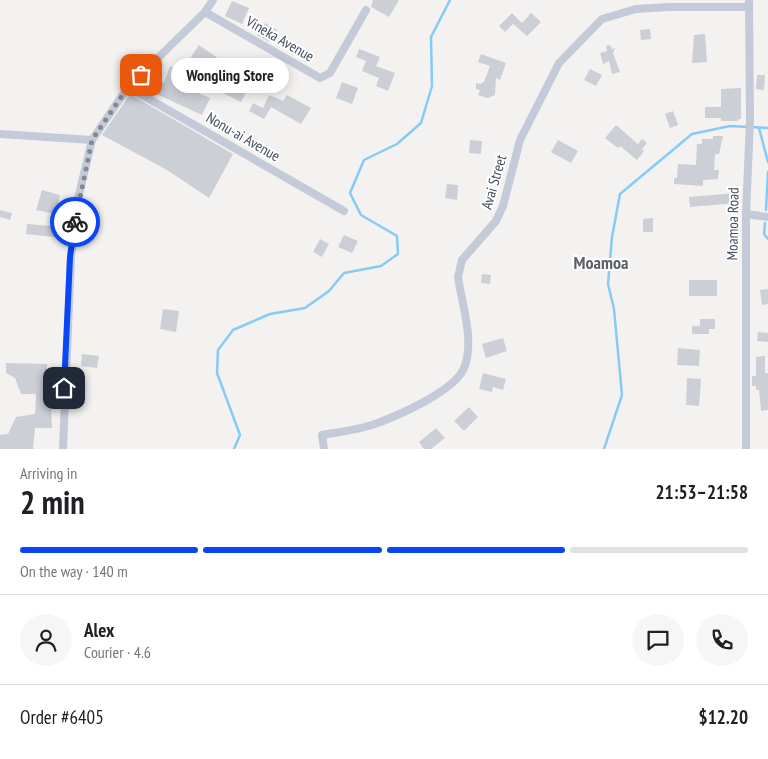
<!DOCTYPE html>
<meta charset="utf-8">
<style>
:root{--surface:#fff;--page:#f6f6f6;--text:#202124;--muted:#757577;--line:#e0e0e0;--accent:#0947f6}
body{margin:0;font-family:"PT Sans Narrow",sans-serif;background:var(--page);color:var(--text);height:100vh;display:flex;flex-direction:column;font-size:19px;white-space:nowrap}
*{box-sizing:border-box;margin:0}
p{font-size:16px;color:var(--muted)}
.icon{flex:none;width:28px;height:28px;fill:none;stroke:currentColor;stroke-width:2;stroke-linecap:round;stroke-linejoin:round}
.map{position:relative;height:449px;overflow:hidden}
.drawer{display:flex;flex-direction:column;background:var(--surface);flex:1}
.drawer>*{flex:none}
.pin{position:absolute;display:grid;place-items:center;width:42px;height:42px;color:#fff;margin:-21px;border-radius:10px;box-shadow:0 2px 8px #0006}
.courier{position:absolute;display:grid;place-items:center;width:50px;height:50px;margin:-25px;border:4px solid #0947f6;border-radius:50%;background:#fff;color:#222;box-shadow:0 1px 6px #0007}
.bubble{position:absolute;height:35px;border-radius:18px;background:var(--surface);box-shadow:0 2px 12px #0003;font-size:16px;font-weight:700;line-height:35px;text-align:center}
.head em{font-style:normal;font-weight:700}
.head div{display:flex;flex-direction:column-reverse}
.head{display:flex;align-items:center;justify-content:space-between;height:85px;padding:0 20px}
h1{font-size:32px;font-weight:700;line-height:38px}
.bar{display:grid;grid-template-columns:repeat(4,1fr);gap:8px 5px;align-content:center;height:60px;padding:0 20px}
.bar i{height:6px;border-radius:4px;background:var(--line)}
.bar .selected{background:var(--accent)}
.bar p{grid-column:span 4}
.line{display:flex;align-items:center;gap:12px;padding:0 20px;border-top:1px solid var(--line)}
.line div{flex:1}
.round{display:grid;place-items:center;flex:none;width:52px;height:52px;border-radius:26px;background:var(--page)}
.map>svg:first-child{display:block}
</style>
<div class="map">
<svg width="768" height="449" viewBox="0 0 768 449">
<rect width="100%" height="100%" fill="#f4f1f1"/>
<g fill="none" stroke-linecap="round" stroke-linejoin="round">
<g stroke="#87caf4" stroke-width="2.5">
<polyline points="759,128 768,162"/>
<polyline points="766,210 768,172"/>
<polyline points="765,223 764,234 768,239"/>
<polyline points="234,449 240,435 217,373 218,350 233,330 270,314 305,308 329,291 344,273 381,266 398,254 397,236 361,215 350,193 364,160 397,144 421,123 432,86 431,37 450,0"/>
<polyline points="604,449 622,395 614,309 608,284 612,237 620,194 692,134 730,126 768,128"/>
</g>
</g>
<g fill="#cdcfd7">
<polygon points="373,0 399,0 389,17 371,7"/>
<polygon points="232,1 249,8 242,24 225,16"/>
<polygon points="512,13 522,23 531,13 541,22 527,36 513,24 505,32 499,26"/>
<polygon points="265,23 277,30 269,42 257,35"/>
<polygon points="650,29 651,39 641,40 640,30"/>
<polygon points="705,34 707,62 692,63 694,35"/>
<polygon points="199,45 219,59 206,78 189,67 182,86 210,98 202,115 152,92 157,80 164,83 170,66 182,71"/>
<polygon points="610,45 612,49 615,48 613,53 620,72 612,74 609,61 603,64 600,53 607,51 606,46"/>
<polygon points="359,49 380,57 376,66 395,73 388,91 376,86 379,78 362,71 366,61 356,57"/>
<polygon points="481,54 506,63 500,80 496,78 495,95 488,98 478,95 480,90 476,89 476,83 480,84 484,82 490,66 478,62"/>
<polygon points="590,69 602,75 596,86 584,80"/>
<polygon points="226,71 251,83 241,102 217,90"/>
<polygon points="757,75 765,75 764,90 756,89"/>
<polygon points="342,82 358,88 352,104 336,98"/>
<polygon points="741,88 741,119 738,119 738,121 721,121 721,118 705,118 705,107 721,107 721,89"/>
<polygon points="130,94 233,154 209,198 167,170 102,135"/>
<polygon points="269,95 283,101 287,95 311,108 301,124 271,107 264,119 249,111 253,103 263,108"/>
<polygon points="673,111 678,125 670,128 665,114"/>
<polygon points="616,125 638,144 642,139 647,143 642,149 644,151 637,160 620,146 618,148 605,138"/>
<polygon points="713,136 723,136 719,154 715,154 714,170 719,170 718,179 703,180 703,186 674,184 674,178 677,178 678,164 696,165 697,144 702,144 702,139 713,139"/>
<polygon points="470,140 482,141 481,154 469,153"/>
<polygon points="558,140 578,151 571,163 551,152"/>
<polygon points="447,184 458,185 457,200 445,198"/>
<polygon points="42,190 60,195 55,214 36,210"/>
<polygon points="737,193 738,203 690,207 689,197"/>
<polygon points="0,210 12,213 10,220 0,217"/>
<polygon points="653,218 653,232 643,232 643,219"/>
<polygon points="27,224 63,227 62,238 26,234"/>
<polygon points="344,235 358,241 352,253 338,247"/>
<polygon points="320,239 329,244 322,257 313,252"/>
<polygon points="482,274 491,275 490,284 481,283"/>
<rect x="689" y="280" width="28" height="16"/>
<polygon points="768,289 768,304 762,305 760,290"/>
<polygon points="163,309 179,311 176,332 160,329"/>
<polygon points="700,319 715,319 715,329 709,329 709,334 692,334 692,326 700,326"/>
<polygon points="758,332 768,333 768,342 757,341"/>
<polygon points="503,338 507,351 486,358 482,344"/>
<polygon points="678,348 700,350 699,366 677,365"/>
<polygon points="82,354 99,356 97,368 81,366"/>
<polygon points="765,356 765,373 768,373 768,410 761,411 759,390 756,390 756,386 752,386 752,376 756,376 756,357"/>
<polygon points="6,363 47,364 45,404 51,405 52,428 35,428 33,449 0,449 0,435 8,434 16,417 35,414 36,394 21,394 15,378 6,373"/>
<polygon points="483,373 506,379 503,390 493,387 492,392 479,389"/>
<polygon points="687,378 701,379 699,406 686,405"/>
<polygon points="469,407 478,417 464,431 454,421"/>
<polygon points="436,428 445,438 431,449 424,449 419,442"/>
</g>
<g fill="none" stroke-linecap="round" stroke-linejoin="round">
<g stroke="#c4cad7" stroke-width="8">
<polyline points="205,12 320,78 330,73 366,10"/>
<polyline points="128,87 344,211"/>
<polyline points="0,134 92,140"/>
<polyline points="746,214 768,217"/>
<polyline points="63,449 71,257 77,203 92,140 128,87 205,12 213,0"/>
<path d="M324,449L322,435C339,432 358,430 375,424C397,416 455,391 464,368C475,341 462,305 458,277L462,260L496,221L503,206L520,140L559,63L602,19L636,9L669,7H749"/>
<polyline points="746,449 746,214 750,120 749,0"/>
</g>
</g>
<g fill="none" stroke-linecap="round" stroke-linejoin="round">
<polyline stroke="#848893" stroke-width="5" stroke-dasharray="0 9" points="75,222 92,140 128,87 141,75"/>
<polyline stroke="#0947f6" stroke-width="6" points="64,388 70,257 75,222"/>
</g>
<g text-anchor="middle" stroke-width="4" stroke-linejoin="round" paint-order="stroke">
<g font-size="15" fill="#475061" stroke="#fff">
<text transform="translate(280 39) rotate(30)" y="5">Vineka Avenue</text>
<text transform="translate(243 137) rotate(30)" y="5">Nonu-ai Avenue</text>
<text transform="translate(494 182) rotate(-74)" y="5">Avai Street</text>
<text transform="translate(733 224) rotate(-89)" y="5">Moamoa Road</text>
</g>
<g font-size="18" font-weight="bold" fill="#5d6067" stroke="#fff">
<text x="601" y="269">Moamoa</text>
</g>
</g>
</svg>
<div class="pin" style="left:141px;top:75px;background:#ea580c"><svg class="icon" aria-label="bag" viewBox="0 0 24 24"><path d="M5 8h14l-1 12H6zM9 8a3 3 0 0 1 6 0"/></svg></div>
<div class="pin" style="left:64px;top:388px;background:#1f2937"><svg class="icon" aria-label="home" viewBox="0 0 24 24"><path d="M3 11l9-7 9 7M6 9v11h12V9"/></svg></div>
<div class="courier" style="left:75px;top:222px"><svg class="icon" aria-label="bike" viewBox="0 0 24 24"><circle cx="6" cy="16" r="4"/><circle cx="18" cy="16" r="4"/><path d="M6 16l4-8h5l3 8M10 8l3 8H6M13 5h3"/></svg></div>
<div class="bubble" style="left:171px;top:58px;width:118px">Wongling Store</div>
</div>
<section class="drawer">
<div class="head"><div><h1>2 min</h1><p>Arriving in</p></div><em>21:53–21:58</em></div>
<div class="bar"><i class="selected"></i><i class="selected"></i><i class="selected"></i><i></i><p>On the way · 140 m</p></div>
<div class="line" style="height:90px"><a class="round"><svg class="icon" aria-label="person" viewBox="0 0 24 24"><circle cx="12" cy="8" r="4"/><path d="M4 21q1-7 8-7t8 7"/></svg></a><div><b>Alex</b><p>Courier · 4.6</p></div><a class="round"><svg class="icon" aria-label="chat" viewBox="0 0 24 24"><path d="M4 5h16v11H9l-5 4z"/></svg></a><a class="round"><svg class="icon" aria-label="phone" viewBox="0 0 24 24"><path d="M5 4h4l2 5-3 2q2 4 5 5l2-3 5 2v4C11 20 4 13 5 4z"/></svg></a></div>
<div class="line" style="height:65px"><div>Order #6405</div><b>$12.20</b></div>
</section>
